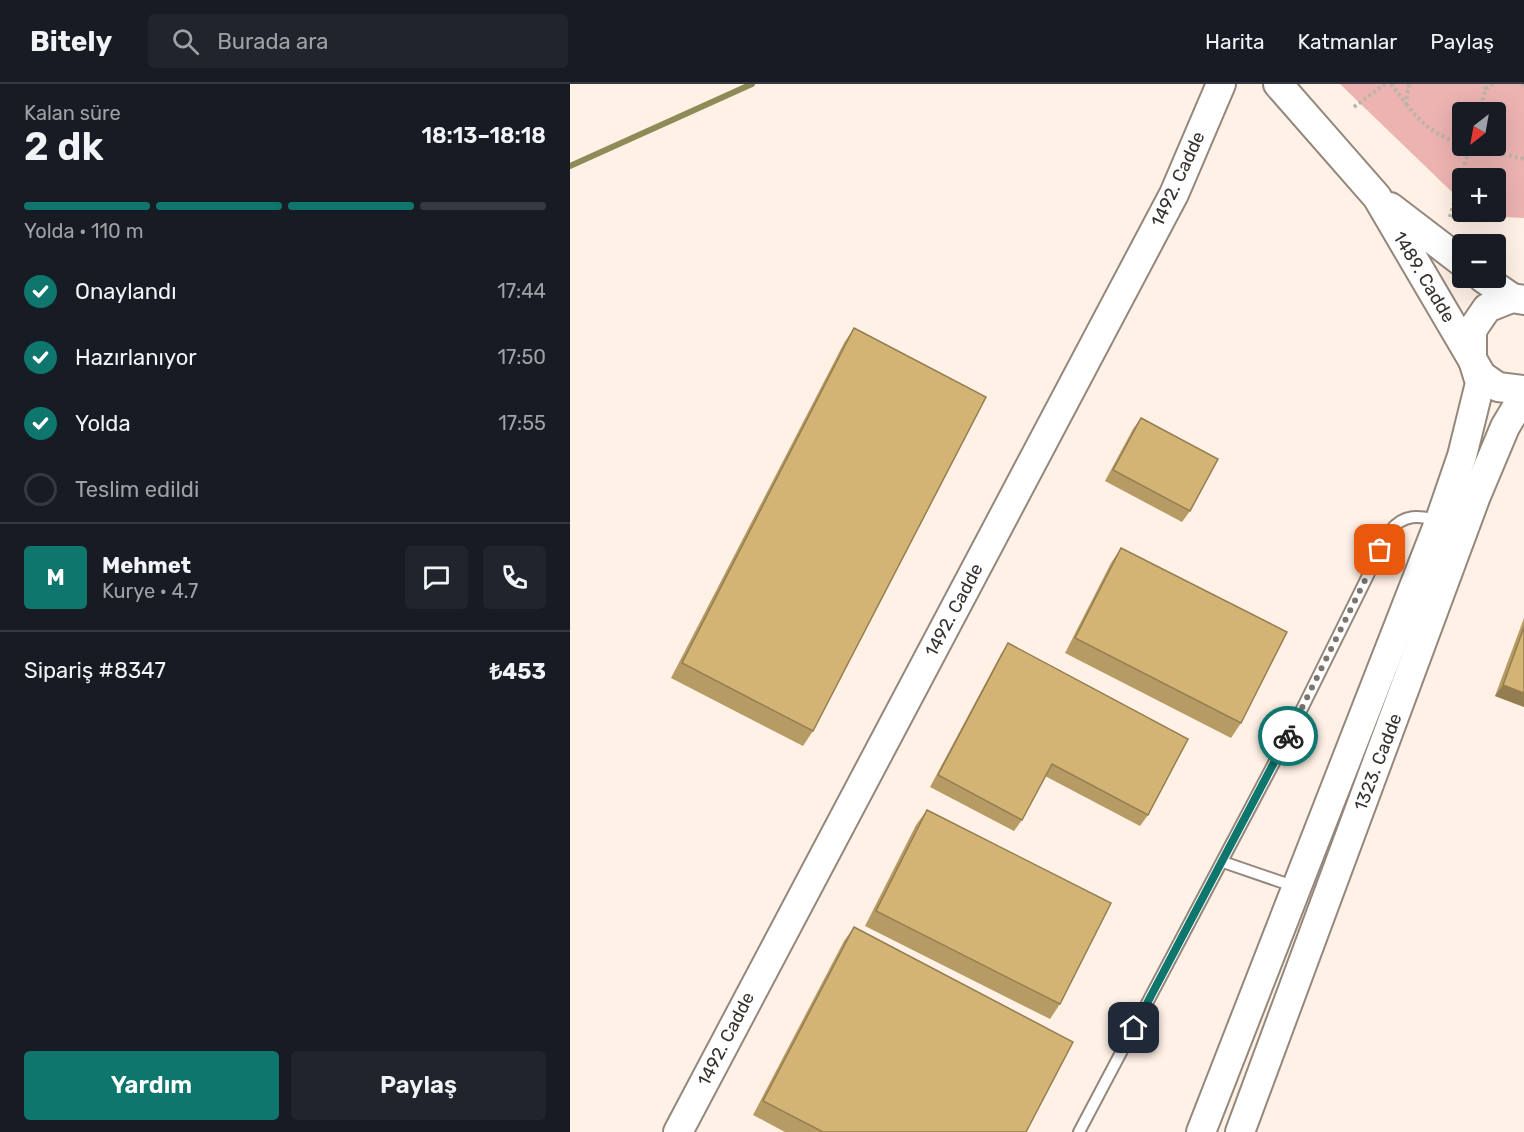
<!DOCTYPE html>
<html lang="tr">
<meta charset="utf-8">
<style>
:root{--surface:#171b24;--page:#20242c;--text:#f1f3f6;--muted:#9ea1a6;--line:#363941;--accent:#0f766e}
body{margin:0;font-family:Rubik,sans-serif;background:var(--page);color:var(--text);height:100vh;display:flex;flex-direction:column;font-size:22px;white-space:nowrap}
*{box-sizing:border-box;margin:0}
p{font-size:20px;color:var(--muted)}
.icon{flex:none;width:33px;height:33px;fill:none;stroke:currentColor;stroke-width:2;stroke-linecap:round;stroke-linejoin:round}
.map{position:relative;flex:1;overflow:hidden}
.sheet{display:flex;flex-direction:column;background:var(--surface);width:570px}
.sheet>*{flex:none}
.needle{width:39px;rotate:211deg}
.tools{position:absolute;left:882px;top:18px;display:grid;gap:12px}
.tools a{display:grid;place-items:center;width:54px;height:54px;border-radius:6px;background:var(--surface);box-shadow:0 6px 24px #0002;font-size:30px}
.pin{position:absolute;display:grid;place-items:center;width:51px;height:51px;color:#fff;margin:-26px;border-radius:12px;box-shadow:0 3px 9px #0006}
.courier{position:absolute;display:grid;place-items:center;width:60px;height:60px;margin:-30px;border:4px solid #0f766e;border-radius:50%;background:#fff;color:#222;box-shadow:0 2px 8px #0007}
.summary em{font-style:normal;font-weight:600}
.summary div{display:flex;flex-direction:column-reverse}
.summary{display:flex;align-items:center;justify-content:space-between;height:102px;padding:0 24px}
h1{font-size:39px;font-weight:600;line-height:45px}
.bar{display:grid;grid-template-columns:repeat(4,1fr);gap:9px 6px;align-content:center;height:72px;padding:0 24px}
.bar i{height:8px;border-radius:4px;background:var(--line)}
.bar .current{background:var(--accent)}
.bar p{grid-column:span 4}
.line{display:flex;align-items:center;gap:15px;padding:0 24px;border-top:2px solid var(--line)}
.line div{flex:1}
.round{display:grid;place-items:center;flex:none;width:63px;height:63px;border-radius:6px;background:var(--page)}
ol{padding:0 24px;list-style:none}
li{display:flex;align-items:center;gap:18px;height:66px}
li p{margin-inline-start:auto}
li .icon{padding:6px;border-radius:50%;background:var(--accent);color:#fff;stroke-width:4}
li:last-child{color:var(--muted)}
li i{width:33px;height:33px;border:3px solid var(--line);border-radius:50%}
.cta{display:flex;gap:12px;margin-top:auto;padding:12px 24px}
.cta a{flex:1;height:69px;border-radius:6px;background:var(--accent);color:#fff;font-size:24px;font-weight:600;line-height:69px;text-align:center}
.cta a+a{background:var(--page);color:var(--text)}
header{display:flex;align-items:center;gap:36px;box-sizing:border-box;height:84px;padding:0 30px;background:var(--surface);border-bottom:2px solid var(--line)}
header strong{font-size:28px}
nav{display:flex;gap:33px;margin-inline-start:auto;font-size:21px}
.search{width:420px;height:54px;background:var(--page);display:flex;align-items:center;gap:15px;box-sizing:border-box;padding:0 21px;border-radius:6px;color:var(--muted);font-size:22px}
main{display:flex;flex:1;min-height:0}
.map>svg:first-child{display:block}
</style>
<header>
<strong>Bitely</strong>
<div class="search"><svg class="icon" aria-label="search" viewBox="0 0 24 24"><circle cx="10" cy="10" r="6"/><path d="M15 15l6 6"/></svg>Burada ara</div>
<nav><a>Harita</a><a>Katmanlar</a><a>Paylaş</a></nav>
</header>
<main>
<section class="sheet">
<div class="summary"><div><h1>2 dk</h1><p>Kalan süre</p></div><em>18:13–18:18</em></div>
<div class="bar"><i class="current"></i><i class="current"></i><i class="current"></i><i></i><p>Yolda · 110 m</p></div>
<ol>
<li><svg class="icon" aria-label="check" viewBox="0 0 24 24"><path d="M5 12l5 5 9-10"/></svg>Onaylandı<p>17:44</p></li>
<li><svg class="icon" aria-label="check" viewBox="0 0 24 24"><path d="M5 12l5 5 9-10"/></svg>Hazırlanıyor<p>17:50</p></li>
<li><svg class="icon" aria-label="check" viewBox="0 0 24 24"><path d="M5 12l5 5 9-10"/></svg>Yolda<p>17:55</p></li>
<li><i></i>Teslim edildi</li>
</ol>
<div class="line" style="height:108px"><b class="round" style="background:var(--accent);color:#fff">M</b><div><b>Mehmet</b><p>Kurye · 4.7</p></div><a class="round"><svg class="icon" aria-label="chat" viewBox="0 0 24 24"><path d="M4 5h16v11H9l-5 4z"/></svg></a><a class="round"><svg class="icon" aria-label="phone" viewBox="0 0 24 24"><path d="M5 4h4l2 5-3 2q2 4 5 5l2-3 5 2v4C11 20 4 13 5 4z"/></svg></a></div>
<div class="line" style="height:78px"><div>Sipariş #8347</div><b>₺453</b></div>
<div class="cta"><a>Yardım</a><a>Paylaş</a></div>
</section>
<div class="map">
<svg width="954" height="1048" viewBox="0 0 954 1048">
<rect width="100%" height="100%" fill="#fff1e5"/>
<path fill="#ecb3b1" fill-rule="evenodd" d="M770,0H954V134L934,133L921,128H926V94H892V115L884,110ZM892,28H926V62H892Z"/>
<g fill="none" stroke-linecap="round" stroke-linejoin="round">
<polyline stroke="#8f8b59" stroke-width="6" points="0,82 182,0"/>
<g stroke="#94877c" stroke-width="14">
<g id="lane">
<polyline points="653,778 726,803"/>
<path d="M509,1048L724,641L820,447C834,429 849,432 869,436"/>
</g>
</g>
<g stroke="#94877c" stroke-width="32">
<g id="secondary">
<polyline points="708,0 807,113 912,292 928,303 954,306"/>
<polyline points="820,123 892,178"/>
<polyline points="913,194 942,214"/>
<polyline points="108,1048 604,110 651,0"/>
<polyline points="631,1048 870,436 892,372 910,299 902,273 902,246 917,224 942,214 954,216"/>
<polyline points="670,1048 906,412 935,343 954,311"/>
</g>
</g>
<g stroke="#beb3a9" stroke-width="4" stroke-dasharray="3 3" stroke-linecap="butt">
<polyline points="821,0 836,20 839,0"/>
<polyline points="952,0 954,1"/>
<polyline points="916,5 923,0"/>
<path d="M836,20C855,43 864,50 892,60"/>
<polyline points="784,23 815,0"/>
<polyline points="909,28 916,5 913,0"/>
<polyline points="898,62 954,75"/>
<polyline points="880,133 900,62"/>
</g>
<use href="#lane" stroke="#fff" stroke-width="10"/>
<use href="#secondary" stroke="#fff" stroke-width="28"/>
</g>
<g fill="#b69b64">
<polygon points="284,244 243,647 233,662 101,594 274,259"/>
<polygon points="571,334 620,427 612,438 535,397 563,345"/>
<polygon points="551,464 671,639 661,654 495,569 541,479"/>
<polygon points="954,534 954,623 925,612"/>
<polygon points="438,559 578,731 570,742 475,692 452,736 444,747 360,703 431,570"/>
<polygon points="357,726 490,920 480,935 295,842 346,741"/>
<polygon points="284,843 456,1048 215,1048 183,1031 274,857"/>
</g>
<polygon fill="#947e51" points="933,601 954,609 954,623 925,612"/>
<g fill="#d4b474" stroke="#947e51" stroke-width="1.5">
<polygon points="284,244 416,313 243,647 112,579"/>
<polygon points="571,334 648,375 620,427 543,386"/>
<polygon points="551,464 717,548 671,639 505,554"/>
<polygon points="954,543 954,609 933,601"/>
<polygon points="438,559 618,655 578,731 482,680 452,736 368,691"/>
<polygon points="357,726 541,819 490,920 306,827"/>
<polygon points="284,843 503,958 456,1048 253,1048 193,1017"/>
</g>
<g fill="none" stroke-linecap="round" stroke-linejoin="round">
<polyline stroke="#7d756d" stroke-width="6" stroke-dasharray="0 10.8" points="718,652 810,466"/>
<polyline stroke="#0f766e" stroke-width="8" points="564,944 718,652"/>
</g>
<g text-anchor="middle" stroke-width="4.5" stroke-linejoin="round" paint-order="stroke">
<g font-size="18" fill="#37322d" stroke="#fff">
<text transform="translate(608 95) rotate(-65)" y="6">1492. Cadde</text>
<text transform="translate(854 193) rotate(59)" y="6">1489. Cadde</text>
<text transform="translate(384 526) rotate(-62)" y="6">1492. Cadde</text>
<text transform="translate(808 678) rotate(-69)" y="6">1323. Cadde</text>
<text transform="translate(156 955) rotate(-63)" y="6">1492. Cadde</text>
</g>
</g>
</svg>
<div class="tools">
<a><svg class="needle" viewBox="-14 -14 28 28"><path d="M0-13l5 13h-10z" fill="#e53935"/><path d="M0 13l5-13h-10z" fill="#9ea1a6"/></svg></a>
<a>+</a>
<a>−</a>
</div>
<div class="pin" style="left:810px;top:466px;background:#ea580c"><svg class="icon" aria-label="bag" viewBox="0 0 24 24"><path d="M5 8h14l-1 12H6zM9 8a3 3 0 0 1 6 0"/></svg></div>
<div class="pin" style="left:564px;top:944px;background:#1f2937"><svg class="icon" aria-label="home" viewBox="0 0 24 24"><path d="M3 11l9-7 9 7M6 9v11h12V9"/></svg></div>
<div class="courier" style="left:718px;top:652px"><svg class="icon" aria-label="bike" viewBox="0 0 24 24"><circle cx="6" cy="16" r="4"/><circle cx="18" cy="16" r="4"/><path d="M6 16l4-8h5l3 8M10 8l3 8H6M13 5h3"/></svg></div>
</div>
</main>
